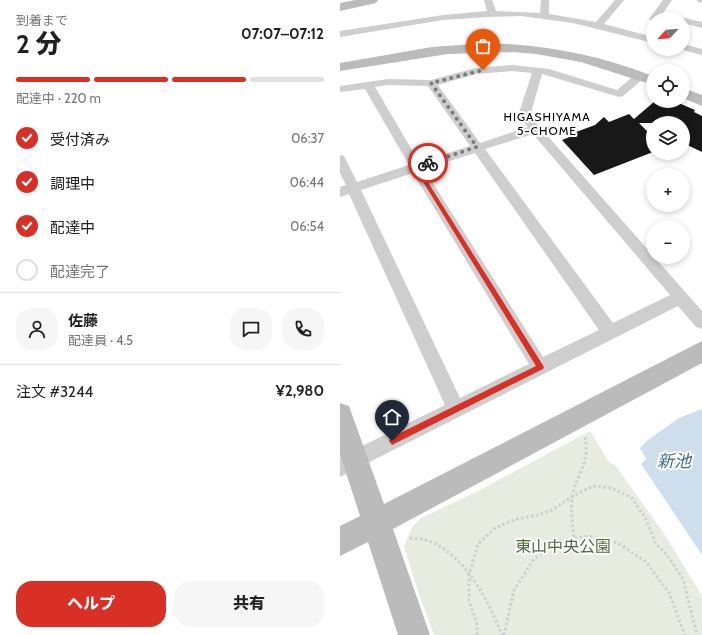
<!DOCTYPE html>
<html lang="ja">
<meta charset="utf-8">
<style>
:root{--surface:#fff;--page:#f6f6f6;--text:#222;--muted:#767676;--line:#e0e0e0;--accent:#d93025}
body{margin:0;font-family:Cabin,"Noto Sans JP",sans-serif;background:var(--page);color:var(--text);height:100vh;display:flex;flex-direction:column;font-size:15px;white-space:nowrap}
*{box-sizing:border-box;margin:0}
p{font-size:13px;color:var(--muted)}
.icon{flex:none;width:22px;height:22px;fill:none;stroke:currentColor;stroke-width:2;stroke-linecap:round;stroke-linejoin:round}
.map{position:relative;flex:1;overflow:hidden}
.details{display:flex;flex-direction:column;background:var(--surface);width:340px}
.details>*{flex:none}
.needle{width:26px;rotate:244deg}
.buttons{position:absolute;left:306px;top:12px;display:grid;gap:8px}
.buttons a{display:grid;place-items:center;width:44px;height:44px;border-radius:50%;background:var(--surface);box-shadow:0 2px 6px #0003;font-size:20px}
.pin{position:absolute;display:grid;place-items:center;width:34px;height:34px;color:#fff;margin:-41px -17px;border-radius:50% 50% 50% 0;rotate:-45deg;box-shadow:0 0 4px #0007}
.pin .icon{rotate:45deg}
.courier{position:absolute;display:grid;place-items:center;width:40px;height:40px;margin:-20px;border:3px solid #d93025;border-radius:50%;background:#fff;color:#222;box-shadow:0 1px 5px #0007}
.head em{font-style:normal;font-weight:800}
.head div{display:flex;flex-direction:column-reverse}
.head{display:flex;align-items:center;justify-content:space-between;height:68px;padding:0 16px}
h1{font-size:26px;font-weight:800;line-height:30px}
.bar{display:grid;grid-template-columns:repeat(4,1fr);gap:6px 4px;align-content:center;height:48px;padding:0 16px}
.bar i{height:5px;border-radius:3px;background:var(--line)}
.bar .active{background:var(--accent)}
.bar p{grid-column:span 4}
.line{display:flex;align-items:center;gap:10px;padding:0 16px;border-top:1px solid var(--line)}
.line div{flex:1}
.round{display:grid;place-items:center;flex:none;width:42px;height:42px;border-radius:16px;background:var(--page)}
ol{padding:0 16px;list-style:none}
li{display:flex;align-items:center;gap:12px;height:44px}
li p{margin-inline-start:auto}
li .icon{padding:4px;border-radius:50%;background:var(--accent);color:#fff;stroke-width:4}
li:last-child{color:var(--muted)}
li i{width:22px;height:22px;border:2px solid var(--line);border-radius:50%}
.button{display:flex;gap:8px;margin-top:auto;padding:8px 16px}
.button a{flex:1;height:46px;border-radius:16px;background:var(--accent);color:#fff;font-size:16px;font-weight:800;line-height:46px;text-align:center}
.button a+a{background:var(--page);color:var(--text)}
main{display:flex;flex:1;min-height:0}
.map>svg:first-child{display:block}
</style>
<main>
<section class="details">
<div class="head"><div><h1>2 分</h1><p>到着まで</p></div><em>07:07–07:12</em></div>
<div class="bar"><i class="active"></i><i class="active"></i><i class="active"></i><i></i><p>配達中 · 220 m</p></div>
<ol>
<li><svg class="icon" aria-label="check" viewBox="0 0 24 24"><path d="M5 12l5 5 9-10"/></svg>受付済み<p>06:37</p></li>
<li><svg class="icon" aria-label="check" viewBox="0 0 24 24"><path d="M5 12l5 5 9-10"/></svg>調理中<p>06:44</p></li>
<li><svg class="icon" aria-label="check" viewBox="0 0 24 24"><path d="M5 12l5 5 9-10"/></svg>配達中<p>06:54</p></li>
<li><i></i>配達完了</li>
</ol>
<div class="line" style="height:72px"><a class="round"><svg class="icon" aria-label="person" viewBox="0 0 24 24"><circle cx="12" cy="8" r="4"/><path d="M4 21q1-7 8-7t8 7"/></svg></a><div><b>佐藤</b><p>配達員 · 4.5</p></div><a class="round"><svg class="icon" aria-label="chat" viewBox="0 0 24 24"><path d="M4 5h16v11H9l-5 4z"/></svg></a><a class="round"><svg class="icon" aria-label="phone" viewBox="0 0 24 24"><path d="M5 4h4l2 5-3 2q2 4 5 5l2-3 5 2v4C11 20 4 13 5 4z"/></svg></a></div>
<div class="line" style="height:52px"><div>注文 #3244</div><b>¥2,980</b></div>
<div class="button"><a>ヘルプ</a><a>共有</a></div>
</section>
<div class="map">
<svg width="362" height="635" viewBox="0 0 362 635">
<rect width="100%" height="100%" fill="#fff"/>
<polygon fill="#e6ede0" points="250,431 269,462 275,465 323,532 362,596 362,635 94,635 79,594 64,547 72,527 81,518 138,491"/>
<polygon fill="#cedeec" points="362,409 362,555 301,464 306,459 300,448 308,440 339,418"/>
<polygon fill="#181818" points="315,101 334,101 355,110 354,112 362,116 362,152 343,143 343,123 299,123 313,137 313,152 254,175 222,140 237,134 236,132 255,125 264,117 269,122 289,114 294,119"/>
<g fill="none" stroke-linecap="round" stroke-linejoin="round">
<g stroke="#cecece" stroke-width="3" stroke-dasharray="2.5 2.5" stroke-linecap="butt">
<path d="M234,537C232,523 230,508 233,493C239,470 250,463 245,436"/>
<path d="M70,538C78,539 87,539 94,543C129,561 148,601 162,635"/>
<polyline points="137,635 137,624 129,601 129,575 138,544 155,528 176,519 198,515 212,510 233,496 253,486 271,488 291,497 305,517 316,544 327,555 343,579 357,635"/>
<polyline points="164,635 174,590 194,559 219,541 248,536 278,543 306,562 329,593 345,635"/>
</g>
<g fill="#cecece" fill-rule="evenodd">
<polygon points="144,0 152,0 156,11 200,13 201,0 209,0 209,14 256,22 275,0 284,0 264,24 313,37 313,43 233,23 181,16 149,17 103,20 0,37 0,31 103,15 147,11"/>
<polygon points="323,0 332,0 323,13 362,22 362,28 343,23 343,19 320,17 311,21 309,19"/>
<polygon points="357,0 362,0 362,3 358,2"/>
<polygon points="343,44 362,49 362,55 339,49 343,49"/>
<path d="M172,65L209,69L277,90L296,74H304L305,76L304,78L283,96L279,97L202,74L190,116L362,311V329L356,327L338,306L0,477V457L105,405L9,194L0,197V187L6,185L0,173V155L4,156L17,182L69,165L25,89L0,92V86L48,79L91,80L135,68ZM172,71L192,73L178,116L188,127L140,143L98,85L136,74ZM48,85L88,86L130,146L79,162L35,87ZM193,134L330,295L273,323L145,149ZM135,153L259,330L203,357L84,169ZM73,173L189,364L120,398L21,190Z"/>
</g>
<g fill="#bbb" fill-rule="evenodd">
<polygon points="15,0 38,0 36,3 0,11 0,3"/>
<path d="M148,43C206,45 259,55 313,76V85L241,62L196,54L173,52L108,54L0,71V63L92,47Z"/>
<polygon points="343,88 362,95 362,106 343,98"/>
<polygon points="362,341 362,363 53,529 90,635 58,635 28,542 0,556 0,526 20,516 0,454 0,403 9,406 44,504"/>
</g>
</g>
<polygon fill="#d93025" points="86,162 90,163 79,168 204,367 203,369 52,445 49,441 50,438 196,366 74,167"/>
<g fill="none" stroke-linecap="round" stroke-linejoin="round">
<polyline stroke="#797979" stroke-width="4" stroke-dasharray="0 7.2" points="88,163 137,147 91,83 143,70"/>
</g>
<g text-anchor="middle" stroke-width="4" stroke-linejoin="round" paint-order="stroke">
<g font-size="12" letter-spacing="1" fill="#000" stroke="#fff">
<text x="207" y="121">HIGASHIYAMA<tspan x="207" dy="14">5-CHOME</tspan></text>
</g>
<g font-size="16" fill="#516c40" stroke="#fff">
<text x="223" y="552">東山中央公園</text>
</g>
<g font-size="17" font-style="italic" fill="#426c91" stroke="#fff">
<text x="334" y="467">新池</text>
</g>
</g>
</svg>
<div class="buttons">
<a><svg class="needle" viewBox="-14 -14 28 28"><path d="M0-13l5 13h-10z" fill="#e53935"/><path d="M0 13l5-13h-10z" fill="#767676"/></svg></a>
<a><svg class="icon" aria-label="locate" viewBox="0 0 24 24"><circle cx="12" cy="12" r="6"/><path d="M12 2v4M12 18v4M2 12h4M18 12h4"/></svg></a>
<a><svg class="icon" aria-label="layers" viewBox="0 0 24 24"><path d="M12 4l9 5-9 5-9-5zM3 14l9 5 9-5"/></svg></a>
<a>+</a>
<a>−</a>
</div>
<div class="pin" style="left:143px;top:70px;background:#ea580c"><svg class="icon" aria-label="bag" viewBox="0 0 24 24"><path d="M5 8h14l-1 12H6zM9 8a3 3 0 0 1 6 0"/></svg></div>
<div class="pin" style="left:52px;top:441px;background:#1f2937"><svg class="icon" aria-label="home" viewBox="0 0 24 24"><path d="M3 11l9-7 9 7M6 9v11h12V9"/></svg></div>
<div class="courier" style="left:88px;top:163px"><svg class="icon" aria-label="bike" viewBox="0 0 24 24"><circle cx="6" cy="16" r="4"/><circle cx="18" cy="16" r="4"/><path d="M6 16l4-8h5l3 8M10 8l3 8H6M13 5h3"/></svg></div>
</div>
</main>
